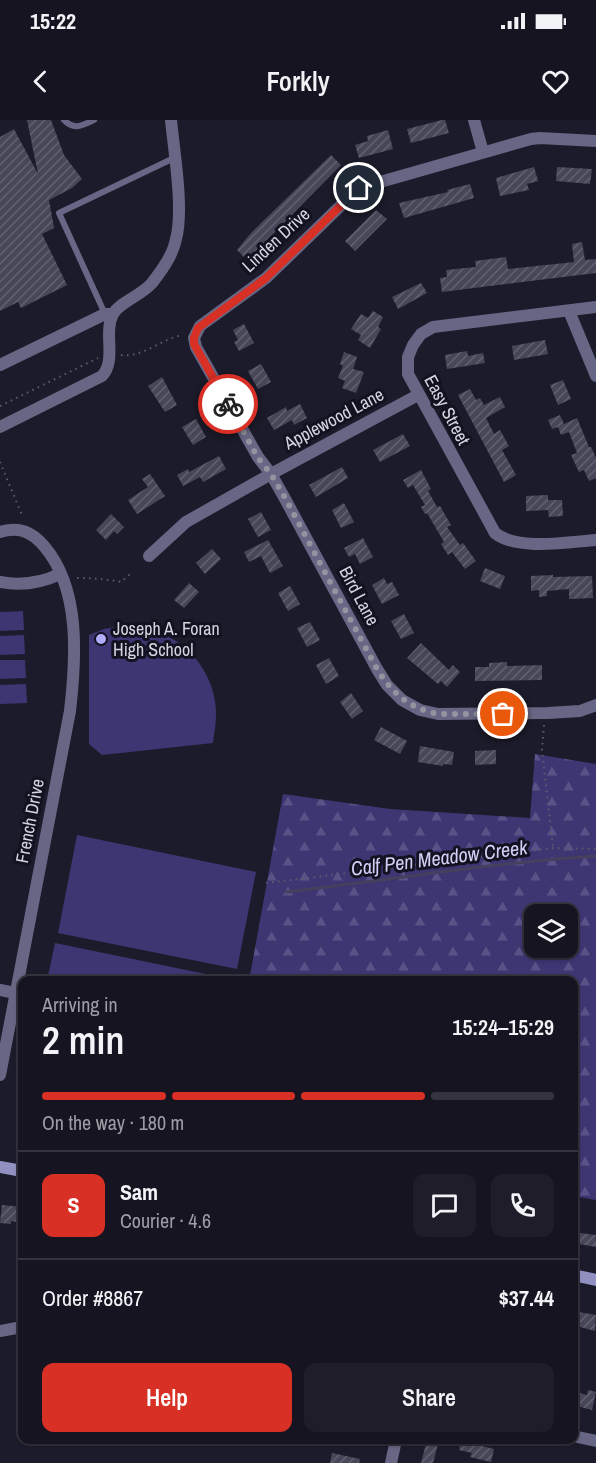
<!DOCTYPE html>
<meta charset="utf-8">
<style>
:root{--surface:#151420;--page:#1e1d29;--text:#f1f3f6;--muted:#9d9ea5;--line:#34333e;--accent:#d93025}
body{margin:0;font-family:"Archivo Narrow",sans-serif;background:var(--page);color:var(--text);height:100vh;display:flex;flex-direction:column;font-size:22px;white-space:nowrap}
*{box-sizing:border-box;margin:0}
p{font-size:20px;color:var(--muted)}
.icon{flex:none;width:33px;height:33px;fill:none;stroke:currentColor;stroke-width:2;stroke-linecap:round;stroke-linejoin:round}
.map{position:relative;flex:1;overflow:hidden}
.details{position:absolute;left:18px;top:856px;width:560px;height:468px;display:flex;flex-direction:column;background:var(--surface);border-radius:12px;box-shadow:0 2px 4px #0004,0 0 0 2px var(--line)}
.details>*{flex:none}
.fabs{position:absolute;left:524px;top:784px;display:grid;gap:12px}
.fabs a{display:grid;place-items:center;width:54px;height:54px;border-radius:12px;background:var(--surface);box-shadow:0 2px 4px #0004,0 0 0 2px var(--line);font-size:30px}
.pin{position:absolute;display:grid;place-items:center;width:51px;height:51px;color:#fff;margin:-26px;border:3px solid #fff;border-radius:50%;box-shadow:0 2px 6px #0007}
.courier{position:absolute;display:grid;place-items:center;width:60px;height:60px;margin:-30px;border:4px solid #d93025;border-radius:50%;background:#fff;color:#222;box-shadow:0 2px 8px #0007}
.head em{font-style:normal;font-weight:600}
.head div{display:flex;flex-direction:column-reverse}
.head{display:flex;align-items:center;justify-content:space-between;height:102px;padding:0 24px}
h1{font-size:39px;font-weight:600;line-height:45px}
.bar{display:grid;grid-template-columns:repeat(4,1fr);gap:9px 6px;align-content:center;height:72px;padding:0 24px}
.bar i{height:8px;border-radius:4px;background:var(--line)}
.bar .selected{background:var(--accent)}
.bar p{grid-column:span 4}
.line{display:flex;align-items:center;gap:15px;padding:0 24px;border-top:2px solid var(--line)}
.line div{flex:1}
.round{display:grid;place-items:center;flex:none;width:63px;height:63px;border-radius:12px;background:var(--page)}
.primary-button{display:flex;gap:12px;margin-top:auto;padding:12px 24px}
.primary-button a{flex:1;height:69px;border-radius:12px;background:var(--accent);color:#fff;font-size:24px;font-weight:600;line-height:69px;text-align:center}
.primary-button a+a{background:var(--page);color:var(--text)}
.status{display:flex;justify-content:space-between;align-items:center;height:42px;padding:0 30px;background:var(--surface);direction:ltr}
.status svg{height:16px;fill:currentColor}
header{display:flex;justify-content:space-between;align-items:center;height:78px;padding:0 24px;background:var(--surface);font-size:27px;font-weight:600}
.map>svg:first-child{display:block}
</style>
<div class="status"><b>15:22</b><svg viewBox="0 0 49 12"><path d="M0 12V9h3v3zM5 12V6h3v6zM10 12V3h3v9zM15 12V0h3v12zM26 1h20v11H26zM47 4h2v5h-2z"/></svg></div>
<header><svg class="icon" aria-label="back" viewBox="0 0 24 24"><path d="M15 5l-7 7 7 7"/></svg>Forkly<svg class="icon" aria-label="heart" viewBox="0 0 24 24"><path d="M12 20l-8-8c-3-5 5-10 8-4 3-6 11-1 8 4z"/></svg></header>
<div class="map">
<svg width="596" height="1343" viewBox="0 0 596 1343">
<defs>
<pattern id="forest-firs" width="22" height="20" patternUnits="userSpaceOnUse" patternTransform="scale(1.5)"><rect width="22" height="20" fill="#3d3673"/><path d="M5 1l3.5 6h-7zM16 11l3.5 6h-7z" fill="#585287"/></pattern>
<pattern id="building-hatch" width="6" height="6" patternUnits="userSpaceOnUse" patternTransform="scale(1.5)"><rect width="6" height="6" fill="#474759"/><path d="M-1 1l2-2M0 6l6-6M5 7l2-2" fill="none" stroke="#616171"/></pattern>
</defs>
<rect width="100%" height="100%" fill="#1c1b2b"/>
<g fill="#3d3673">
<polygon points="23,491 24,510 0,511 0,492"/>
<path d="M121,506C132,507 143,508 153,511C190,520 217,558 216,595C216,604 214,614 213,623L102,635L89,624V515L104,509Z"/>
<polygon points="24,515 25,534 0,535 0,516"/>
<polygon points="0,540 25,540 26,558 0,559"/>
<polygon points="26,564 27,583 0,584 0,565"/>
<polygon points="77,715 256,752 237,849 58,813"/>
<polygon points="55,823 235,860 235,861 47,861"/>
</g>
<path fill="url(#forest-firs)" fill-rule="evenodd" d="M535,634L596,644V1080L573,1076V861H249L283,674L390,689L530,698ZM534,795H567V828H534Z"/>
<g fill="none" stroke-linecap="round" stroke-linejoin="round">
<path stroke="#46405e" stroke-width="3" d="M286,772C389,760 492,743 596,736"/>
</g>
<g fill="url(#building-hatch)">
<polygon points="27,0 51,0 64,35 82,59 72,68 49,80 54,108 42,114 67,165 21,188 18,182 0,191 0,17 14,9 38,54"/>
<polygon points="442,0 445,0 449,13 411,23 407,9"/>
<polygon points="388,10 393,29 359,38 355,25 368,21 367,16"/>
<polygon points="331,35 341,45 254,133 253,132 246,139 237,130 250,114"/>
<polygon points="534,47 538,61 527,64 529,70 500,76 496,58"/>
<polygon points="557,47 592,49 590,64 556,61"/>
<polygon points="470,64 474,78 404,98 399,83 448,72 447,70"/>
<polygon points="376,90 387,99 355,131 345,121"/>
<polygon points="582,122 585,140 596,139 596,153 442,172 440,158 447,157 446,150 476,147 475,141 506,137 508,149 574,142 572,124"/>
<polygon points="421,163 427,173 398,189 392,177"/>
<polygon points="373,191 383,197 378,207 381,209 370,228 358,220 361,215 351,209 361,194 368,198"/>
<polygon points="244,204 254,223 239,231 234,222 238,220 233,210"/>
<polygon points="545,220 548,234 514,240 512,226"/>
<polygon points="467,231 468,236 483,233 485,243 447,249 445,235"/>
<polygon points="344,232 357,237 353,249 364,252 356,273 342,268 345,261 338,258 343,246 340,244"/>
<polygon points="261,244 271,262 258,269 248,251"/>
<polygon points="162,257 177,285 165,292 148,266"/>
<polygon points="563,260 571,279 558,285 550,265"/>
<polygon points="470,269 476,280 480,278 484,285 500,277 505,287 486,298 494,314 500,310 509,326 502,330 516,355 504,362 458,275"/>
<polygon points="300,284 307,298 294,305 292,300 274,310 267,298 286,287 287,291"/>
<polygon points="560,295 564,304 577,298 589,327 591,327 596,338 596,358 589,361 584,350 579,352 571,335 577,333 569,312 561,315 558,307 552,309 548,300"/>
<polygon points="196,299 206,317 193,325 182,307"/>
<polygon points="403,314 410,326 380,342 373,330"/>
<polygon points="219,336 226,349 203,362 200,357 183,366 177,355 188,349 189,352"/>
<polygon points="342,347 348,358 316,377 309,365"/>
<polygon points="421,350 431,369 428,371 437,387 440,386 451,405 447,407 460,425 463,423 476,441 465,449 452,432 448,435 441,424 444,422 427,393 425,394 421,387 425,385 413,365 408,368 403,360"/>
<polygon points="150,354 165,376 137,394 128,380 148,367 142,359"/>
<polygon points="548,375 548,380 562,380 563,396 549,397 548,390 526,391 526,376"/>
<polygon points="344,383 354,402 341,408 332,390"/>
<polygon points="261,392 271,410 258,417 248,399"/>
<polygon points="111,394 124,407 117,414 114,411 106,420 96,410"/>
<polygon points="363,418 373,437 360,444 355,434 349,437 344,428"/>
<polygon points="268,420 283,446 270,453 261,436 249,442 244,432"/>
<polygon points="212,429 221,439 205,454 196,443"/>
<polygon points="485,448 505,456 500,469 480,461"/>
<polygon points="553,455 553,457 592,456 593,478 569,479 569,469 547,471 547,476 539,477 539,470 531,471 531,456"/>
<polygon points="384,458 387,464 392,462 399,475 382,484 372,465"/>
<polygon points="189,463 199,472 184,488 174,480"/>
<polygon points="290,466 300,484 288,491 278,473"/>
<polygon points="404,494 414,513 401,519 391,501"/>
<polygon points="310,502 320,520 307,527 297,508"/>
<polygon points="421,523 449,550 453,545 460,552 447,567 441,561 438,564 407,538"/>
<polygon points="329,538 339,556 326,564 316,545"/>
<polygon points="507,542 507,546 542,545 542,560 475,561 475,547 489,547 489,543"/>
<polygon points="351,573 363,591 352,599 340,582"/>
<polygon points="381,607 407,621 400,634 374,620"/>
<polygon points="420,626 454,632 452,645 443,644 443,646 418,642"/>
<polygon points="496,630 496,644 475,645 475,631"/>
<polygon points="2,1085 22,1087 22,1103 11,1101 11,1104 0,1103"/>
<polygon points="573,1112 596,1115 596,1127 573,1123"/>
<polygon points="573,1191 596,1195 595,1211 573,1205"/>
<polygon points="588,1270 596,1272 592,1290 573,1285 576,1272 587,1275"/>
<polygon points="427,1320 439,1320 433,1343 421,1343"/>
<polygon points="461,1320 475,1320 474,1324 494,1329 491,1342 470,1337 472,1333 459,1330"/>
<polygon points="332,1333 360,1339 359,1343 330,1343"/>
</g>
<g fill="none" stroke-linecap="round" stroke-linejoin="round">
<g stroke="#5e5d6b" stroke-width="2" stroke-dasharray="1.5 4.5" stroke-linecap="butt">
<path d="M121,235C143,238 162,218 183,215"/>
<polyline points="0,286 98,238"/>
<polyline points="0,342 22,395"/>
<path d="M77,458C92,458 105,459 121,462L132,452"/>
<polyline points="544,605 542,630 553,728"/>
<polyline points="266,763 553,728 596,729"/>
</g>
<g stroke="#676684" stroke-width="6">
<path d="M64,0C74,11 83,5 94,0"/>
<polyline points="105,194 59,93 174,38"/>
</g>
<g stroke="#676684" stroke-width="12">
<polyline points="474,0 483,32"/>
<polyline points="596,21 540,18 531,19 359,68 266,158 200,206 194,218 196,227 258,337 271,354 284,377 377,549 387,565 402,580 420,590 438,594 548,593 580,591 596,585"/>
<path d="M596,187L433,207L421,214L413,225L408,237V254L495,413C517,431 568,422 596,420"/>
<polyline points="569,191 596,256"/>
<polyline points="0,245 105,194 113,194"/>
<path d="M0,307L102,256C117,240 103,213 113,194C120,182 142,175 152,163C162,150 173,135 176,119C184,89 174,32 171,0"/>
<path d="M0,412C19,406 32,412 44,426C81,469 76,539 70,591L0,955"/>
<polyline points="149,436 186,402 271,354 418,275"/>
<path d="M0,462C21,466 41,463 60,454"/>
<polyline points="0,870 15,873"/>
<polyline points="0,1211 22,1207"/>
<polyline points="573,1316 596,1321"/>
<polyline points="391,1343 396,1320"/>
</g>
<g stroke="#9190c0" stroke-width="12">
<polyline points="0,1047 22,1051"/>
<polyline points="573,1155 596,1160"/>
</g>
</g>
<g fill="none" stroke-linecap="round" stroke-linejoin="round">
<path stroke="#9494a1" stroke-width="6" stroke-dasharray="0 10.8" d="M228,284L258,338L271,354L284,376L377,549C393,574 409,588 438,594H503"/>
<polyline stroke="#d93025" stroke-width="8" points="228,284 194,224 194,218 198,208 266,158 359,68"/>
</g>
<circle fill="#b1adfa" stroke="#131221" stroke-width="2" cx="101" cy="519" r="6"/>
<g text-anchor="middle" stroke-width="6" stroke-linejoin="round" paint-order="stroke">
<g font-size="18" fill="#d5d5e0" stroke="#131221">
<text transform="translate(276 120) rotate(-43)" y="6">Linden Drive</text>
<text transform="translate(447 290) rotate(62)" y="6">Easy Street</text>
<text transform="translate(334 299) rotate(-28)" y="6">Applewood Lane</text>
<text transform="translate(359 476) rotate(62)" y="6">Bird Lane</text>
<text transform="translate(30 701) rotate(-79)" y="6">French Drive</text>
</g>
<g font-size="18" fill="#d5d5e0" stroke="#131221" text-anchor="start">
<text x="113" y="515">Joseph A. Foran<tspan x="113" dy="21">High School</tspan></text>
</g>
<g font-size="20" font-style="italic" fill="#d1d1f8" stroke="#131221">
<text transform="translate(439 738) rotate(-7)" y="7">Calf Pen Meadow Creek</text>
</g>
</g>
</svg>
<div class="fabs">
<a><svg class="icon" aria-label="layers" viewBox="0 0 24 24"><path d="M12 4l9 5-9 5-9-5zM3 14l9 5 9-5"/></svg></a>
</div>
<div class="pin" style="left:503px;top:594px;background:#ea580c"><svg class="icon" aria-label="bag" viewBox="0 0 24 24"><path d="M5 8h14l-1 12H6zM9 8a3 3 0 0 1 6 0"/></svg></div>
<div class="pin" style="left:359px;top:68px;background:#1f2937"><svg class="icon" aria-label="home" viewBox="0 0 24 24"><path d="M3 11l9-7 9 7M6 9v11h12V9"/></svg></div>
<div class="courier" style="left:228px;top:284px"><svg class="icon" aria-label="bike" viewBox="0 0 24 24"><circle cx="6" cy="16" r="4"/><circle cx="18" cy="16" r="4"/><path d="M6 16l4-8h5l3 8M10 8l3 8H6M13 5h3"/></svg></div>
<section class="details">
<div class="head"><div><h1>2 min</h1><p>Arriving in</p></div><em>15:24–15:29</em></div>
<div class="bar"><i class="selected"></i><i class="selected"></i><i class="selected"></i><i></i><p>On the way · 180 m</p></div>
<div class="line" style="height:108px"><b class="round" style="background:var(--accent);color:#fff">S</b><div><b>Sam</b><p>Courier · 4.6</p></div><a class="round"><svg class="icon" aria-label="chat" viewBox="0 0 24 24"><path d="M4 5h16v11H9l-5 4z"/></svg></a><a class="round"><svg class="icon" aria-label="phone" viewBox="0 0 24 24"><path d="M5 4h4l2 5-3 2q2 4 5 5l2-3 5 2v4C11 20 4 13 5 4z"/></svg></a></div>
<div class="line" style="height:78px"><div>Order #8867</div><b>$37.44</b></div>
<div class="primary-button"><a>Help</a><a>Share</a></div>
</section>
</div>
